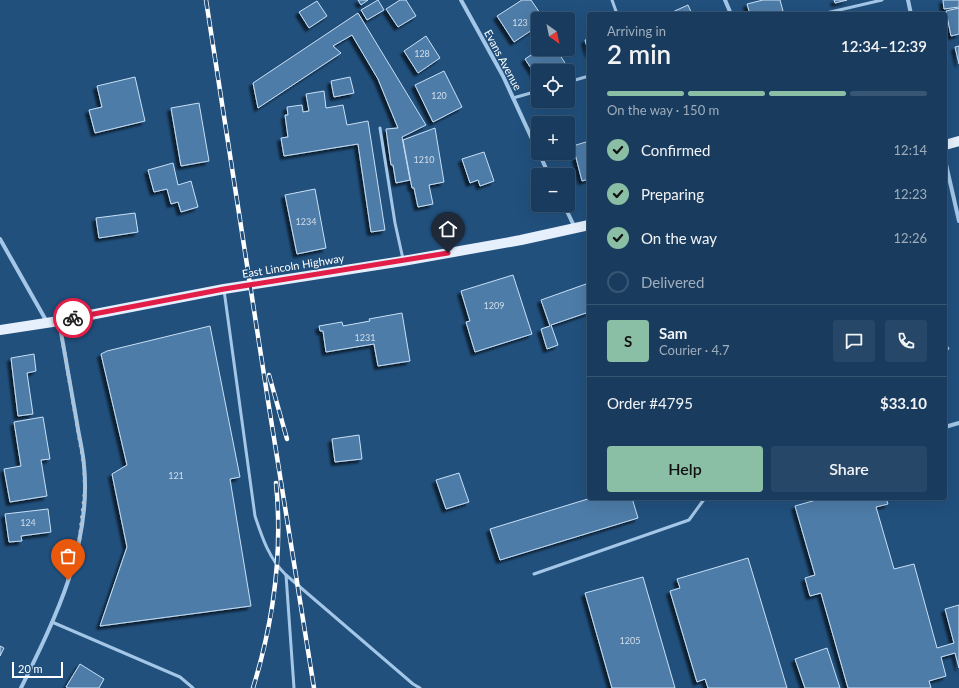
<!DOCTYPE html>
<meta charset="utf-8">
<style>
:root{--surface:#193c5e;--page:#264767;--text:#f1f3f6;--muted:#9fadbc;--line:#375673;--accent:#8abfa5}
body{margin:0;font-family:Lato,sans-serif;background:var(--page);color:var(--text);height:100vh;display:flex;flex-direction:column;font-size:15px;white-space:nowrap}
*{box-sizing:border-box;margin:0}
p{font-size:13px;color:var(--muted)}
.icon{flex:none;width:22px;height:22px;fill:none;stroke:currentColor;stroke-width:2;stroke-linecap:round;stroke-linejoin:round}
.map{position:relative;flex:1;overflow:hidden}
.side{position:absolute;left:587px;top:12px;width:360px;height:488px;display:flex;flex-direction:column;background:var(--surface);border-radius:4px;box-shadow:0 4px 16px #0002,0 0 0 1px var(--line)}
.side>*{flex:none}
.needle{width:26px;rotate:147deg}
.buttons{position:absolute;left:531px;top:12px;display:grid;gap:8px}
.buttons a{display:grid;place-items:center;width:44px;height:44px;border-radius:4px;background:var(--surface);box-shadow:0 4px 16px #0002,0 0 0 1px var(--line);font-size:20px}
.scale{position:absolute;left:12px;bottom:10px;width:51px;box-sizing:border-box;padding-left:4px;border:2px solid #fff;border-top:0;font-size:11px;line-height:14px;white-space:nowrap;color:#fff;-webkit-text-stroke:3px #21507d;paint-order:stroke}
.pin{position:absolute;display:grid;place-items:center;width:34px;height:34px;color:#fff;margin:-41px -17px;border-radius:50% 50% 50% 0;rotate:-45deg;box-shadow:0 0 4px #0007}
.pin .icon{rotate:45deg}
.courier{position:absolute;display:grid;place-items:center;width:40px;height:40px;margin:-20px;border:3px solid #e11d48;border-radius:50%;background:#fff;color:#222;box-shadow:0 1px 5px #0007}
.summary em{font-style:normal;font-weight:600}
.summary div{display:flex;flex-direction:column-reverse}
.summary{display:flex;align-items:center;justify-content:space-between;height:68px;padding:0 20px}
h1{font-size:26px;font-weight:600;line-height:30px}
.bar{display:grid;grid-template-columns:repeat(4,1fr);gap:6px 4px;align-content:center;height:48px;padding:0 20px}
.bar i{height:5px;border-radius:3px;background:var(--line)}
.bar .on{background:var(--accent)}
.bar p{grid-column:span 4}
.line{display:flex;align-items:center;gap:10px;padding:0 20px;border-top:1px solid var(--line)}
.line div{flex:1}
.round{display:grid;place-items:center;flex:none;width:42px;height:42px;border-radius:4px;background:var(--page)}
ol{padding:0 20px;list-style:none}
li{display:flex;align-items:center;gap:12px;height:44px}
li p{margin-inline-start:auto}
li .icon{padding:4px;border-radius:50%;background:var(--accent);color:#111;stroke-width:4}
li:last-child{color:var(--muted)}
li i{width:22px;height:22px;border:2px solid var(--line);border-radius:50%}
.button{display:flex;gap:8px;margin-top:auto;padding:8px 20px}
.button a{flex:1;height:46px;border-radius:4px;background:var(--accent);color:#111;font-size:16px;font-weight:600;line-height:46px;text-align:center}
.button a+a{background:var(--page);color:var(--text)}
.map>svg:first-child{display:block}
</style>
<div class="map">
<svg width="959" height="688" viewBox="0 0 959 688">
<defs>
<filter id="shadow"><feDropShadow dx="-3.5" dy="3.5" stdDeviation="1" flood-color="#0009"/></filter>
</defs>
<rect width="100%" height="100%" fill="#21507d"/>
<g fill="#4d7ca8" stroke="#c8e0f5" filter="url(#shadow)">
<polygon points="358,0 368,0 361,5"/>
<polygon points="378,0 384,10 367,20 361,10"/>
<polygon points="400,0 406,0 416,16 398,27 386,9"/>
<polygon points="522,0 531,0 544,19 538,19 538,26 514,42 497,16"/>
<polygon points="763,0 780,0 783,11 775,14 750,14 747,4"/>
<polygon points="834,0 847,0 835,3"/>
<polygon points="943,0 959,0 959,7 944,9"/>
<polygon points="317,1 327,16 309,28 299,12"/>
<polygon points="688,5 692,14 668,14"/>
<polygon points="959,8 959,34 951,36 946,11"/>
<polygon points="358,13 426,125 402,137 410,180 396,183 393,165 391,165 386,129 398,128 378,79 352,35 333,46 341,53 258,108 253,83"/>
<polygon points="426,36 440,58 418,73 404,51"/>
<polygon points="589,39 589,54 585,40"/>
<polygon points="959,46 959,64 955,47"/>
<polygon points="540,49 556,49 565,63 552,71 538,71 538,79 525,59"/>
<polygon points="444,71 462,107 433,122 415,85"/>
<polygon points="135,77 145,121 95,133 89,110 102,107 97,86"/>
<polygon points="350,77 354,93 334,97 331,81"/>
<polygon points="324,91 326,108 343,105 347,125 368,121 385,230 371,232 358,144 284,156 281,138 288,137 285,115 288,115 287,107 302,105 303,112 309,111 306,94"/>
<polygon points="199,103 209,161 181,166 171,108"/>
<polygon points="435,128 444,182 429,185 433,204 418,207 414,188 412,188 403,140"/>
<polygon points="589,141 589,179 582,181 573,146"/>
<polygon points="484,152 494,181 480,186 478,180 470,183 462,159"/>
<polygon points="173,163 178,185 191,181 198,207 181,212 178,202 171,204 167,189 154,192 148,170"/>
<polygon points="315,189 326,248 297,254 285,195"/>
<polygon points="135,213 138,232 99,238 96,218"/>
<polygon points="513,275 532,334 475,352 466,322 470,321 461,291"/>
<polygon points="586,284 589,292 589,312 551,325 558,345 547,349 541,329 550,326 541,300"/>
<polygon points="402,313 410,361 378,366 374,344 326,352 323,331 320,331 319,326 342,322 343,326 370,321 369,319"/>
<polygon points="210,326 240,477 230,479 251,606 100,626 127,547 112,474 127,465 101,354 107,351"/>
<polygon points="945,341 949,349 945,351"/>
<polygon points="34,354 36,371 27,373 33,414 18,416 11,358"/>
<polygon points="43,417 50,459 41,460 47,496 10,502 4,469 21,466 14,422"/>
<polygon points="359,435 362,459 335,462 332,439"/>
<polygon points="459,473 469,502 446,509 436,480"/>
<polygon points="591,498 632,498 638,518 500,560 490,529"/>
<polygon points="823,498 886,498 888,504 876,507 894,569 914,564 937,648 954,643 945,609 959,605 959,668 955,653 941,657 946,676 929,681 931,688 848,688 821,593 810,596 805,578 815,575 795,506"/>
<polygon points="48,509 51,532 21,536 22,541 9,542 5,514"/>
<polygon points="748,558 787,688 708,688 705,679 697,682 670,591 680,588 677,579"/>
<polygon points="643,577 675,688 612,688 585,593"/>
<polygon points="0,646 4,648 0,656"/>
<polygon points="827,648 840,688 805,688 795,659"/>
<polygon points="80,664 104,679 99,688 68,688 66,687"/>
</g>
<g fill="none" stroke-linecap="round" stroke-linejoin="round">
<g stroke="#a4c7e7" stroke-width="3">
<polyline points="612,0 617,14"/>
<polyline points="822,14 882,0"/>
<polyline points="568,82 589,76"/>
<polyline points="513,98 538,91"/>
<polyline points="380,128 395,223 403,259"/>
<path d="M224,290L255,516C262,537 269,559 286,575L413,684L420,688"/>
<polyline points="534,574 689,520 705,498"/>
<polyline points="286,575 294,688"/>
<polyline points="52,622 180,677 193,688"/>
</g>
<g stroke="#a4c7e7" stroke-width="4">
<polyline points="461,0 503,76 538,152"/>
<polyline points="725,0 731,14"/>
<polyline points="908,0 911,14"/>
<polyline points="539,153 549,175"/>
<polyline points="945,160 959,221"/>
<polyline points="564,205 575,228"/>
<polyline points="0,239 47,322"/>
<polyline points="945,427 959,423"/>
<path d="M21,688C55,619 92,545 84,465C83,451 79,437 77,423C71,389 65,355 59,321"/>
</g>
<g stroke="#e6f0fd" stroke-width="10">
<polyline points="945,145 959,141"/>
<polyline points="0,330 59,321 224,289 403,261 521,240 589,225"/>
</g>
<g stroke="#fff" stroke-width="4.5">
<g id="rail">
<polyline points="206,0 269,407 314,688"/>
<polyline points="269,375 287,439"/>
<path d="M253,688C274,620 283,554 276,483"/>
</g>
</g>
<use href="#rail" stroke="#21507d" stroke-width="3" stroke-dasharray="9" stroke-linecap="butt"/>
</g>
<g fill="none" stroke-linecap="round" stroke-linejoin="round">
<polyline stroke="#b1c2d2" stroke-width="4" stroke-dasharray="0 7.2" points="68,580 79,544 85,490 84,465 59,321 73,318"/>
<polyline stroke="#e11d48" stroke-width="5" points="73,318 224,289 448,253"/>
</g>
<g text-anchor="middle" stroke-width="3" stroke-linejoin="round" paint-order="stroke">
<g font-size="9" fill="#d2dee9">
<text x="520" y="26">123</text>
<text x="422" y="57">128</text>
<text x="439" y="99">120</text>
<text x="424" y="163">1210</text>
<text x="306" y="225">1234</text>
<text x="494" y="309">1209</text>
<text x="365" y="341">1231</text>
<text x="176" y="479">121</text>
<text x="28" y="526">124</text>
<text x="630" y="644">1205</text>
</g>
<g font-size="11" fill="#fff" stroke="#21507d">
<text transform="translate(503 60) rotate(62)" y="4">Evans Avenue</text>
<text transform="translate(293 266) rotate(-9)" y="4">East Lincoln Highway</text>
</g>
</g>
</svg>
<div class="buttons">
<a><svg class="needle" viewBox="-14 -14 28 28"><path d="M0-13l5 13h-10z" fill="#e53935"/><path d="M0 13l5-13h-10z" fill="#9fadbc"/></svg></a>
<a><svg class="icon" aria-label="locate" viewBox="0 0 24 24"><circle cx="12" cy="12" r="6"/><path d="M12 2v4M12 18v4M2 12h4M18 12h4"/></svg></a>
<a>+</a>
<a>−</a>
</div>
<div class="scale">20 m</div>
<div class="pin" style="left:68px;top:580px;background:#ea580c"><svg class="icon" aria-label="bag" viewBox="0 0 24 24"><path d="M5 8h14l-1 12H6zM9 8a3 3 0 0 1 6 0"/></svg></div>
<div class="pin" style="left:448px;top:253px;background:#1f2937"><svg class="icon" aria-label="home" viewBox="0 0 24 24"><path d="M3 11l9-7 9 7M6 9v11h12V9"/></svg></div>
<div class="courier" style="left:73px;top:318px"><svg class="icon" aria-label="bike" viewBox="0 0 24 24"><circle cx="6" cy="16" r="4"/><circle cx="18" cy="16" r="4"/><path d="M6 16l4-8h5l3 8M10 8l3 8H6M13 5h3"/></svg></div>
<section class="side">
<div class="summary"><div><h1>2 min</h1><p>Arriving in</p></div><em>12:34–12:39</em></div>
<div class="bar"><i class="on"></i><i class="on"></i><i class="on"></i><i></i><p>On the way · 150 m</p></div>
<ol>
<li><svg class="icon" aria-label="check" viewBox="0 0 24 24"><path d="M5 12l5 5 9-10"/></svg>Confirmed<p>12:14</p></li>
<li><svg class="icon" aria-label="check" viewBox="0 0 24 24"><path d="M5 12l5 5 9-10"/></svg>Preparing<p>12:23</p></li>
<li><svg class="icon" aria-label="check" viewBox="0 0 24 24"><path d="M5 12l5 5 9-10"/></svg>On the way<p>12:26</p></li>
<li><i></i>Delivered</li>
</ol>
<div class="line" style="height:72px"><b class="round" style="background:var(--accent);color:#111">S</b><div><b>Sam</b><p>Courier · 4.7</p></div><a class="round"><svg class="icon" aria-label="chat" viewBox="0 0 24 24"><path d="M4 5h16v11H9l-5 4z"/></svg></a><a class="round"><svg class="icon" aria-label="phone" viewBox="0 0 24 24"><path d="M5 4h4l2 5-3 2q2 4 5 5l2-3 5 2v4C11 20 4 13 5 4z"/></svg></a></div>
<div class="line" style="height:52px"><div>Order #4795</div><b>$33.10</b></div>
<div class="button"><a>Help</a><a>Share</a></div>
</section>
</div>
